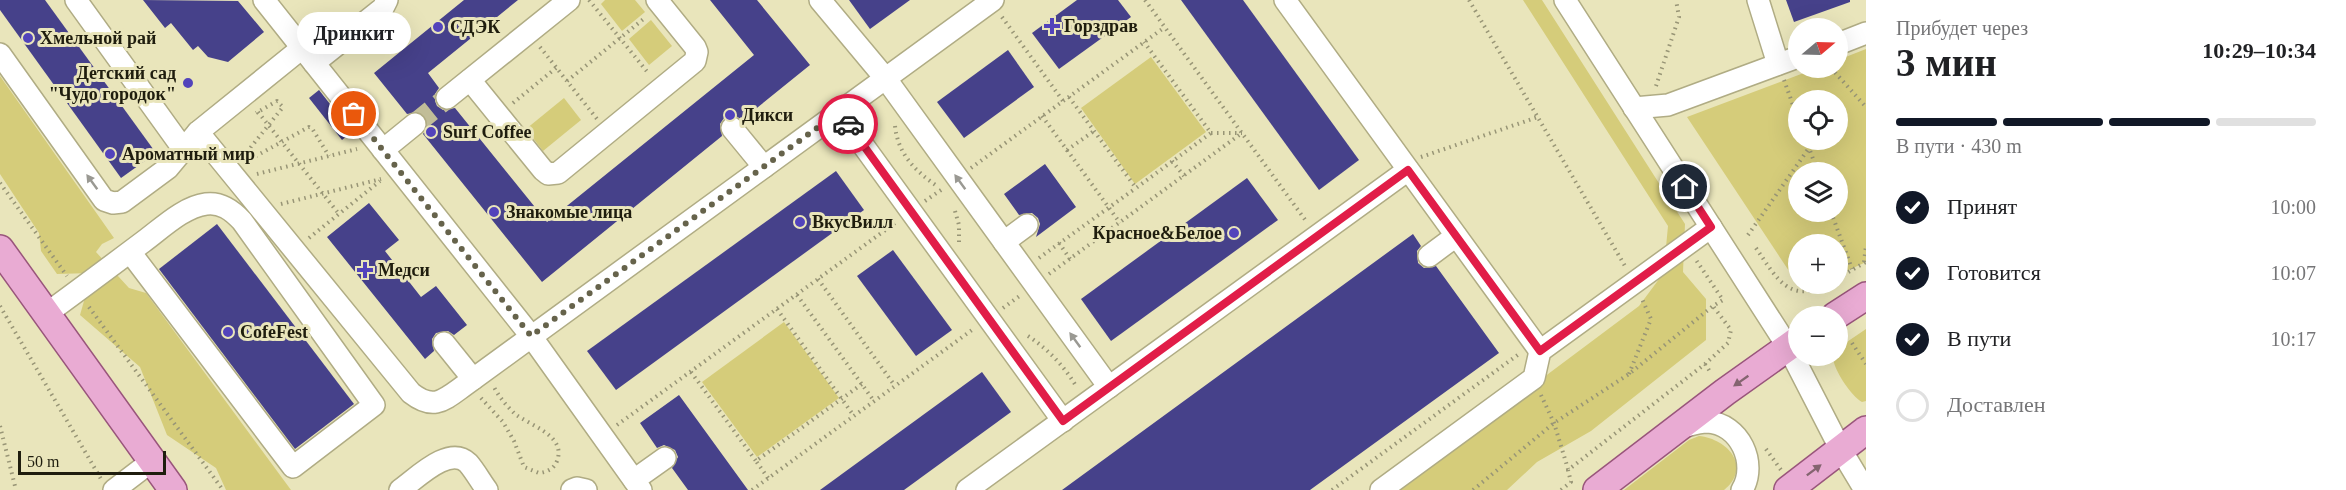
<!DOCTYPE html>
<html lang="ru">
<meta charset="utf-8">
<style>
:root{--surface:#fff;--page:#f2f2f2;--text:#202124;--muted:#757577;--line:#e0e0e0;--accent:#111827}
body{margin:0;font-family:Georgia,serif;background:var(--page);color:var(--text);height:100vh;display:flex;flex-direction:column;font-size:22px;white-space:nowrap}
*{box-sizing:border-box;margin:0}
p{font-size:20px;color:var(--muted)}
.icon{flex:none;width:33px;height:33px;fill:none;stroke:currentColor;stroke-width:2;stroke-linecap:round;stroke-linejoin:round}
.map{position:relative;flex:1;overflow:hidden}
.drawer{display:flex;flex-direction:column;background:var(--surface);width:480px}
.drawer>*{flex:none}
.needle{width:39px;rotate:71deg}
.fabs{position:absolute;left:1788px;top:18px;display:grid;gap:12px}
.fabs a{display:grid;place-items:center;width:60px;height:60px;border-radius:50%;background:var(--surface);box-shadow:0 6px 24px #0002;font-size:30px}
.scale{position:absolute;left:18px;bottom:15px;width:148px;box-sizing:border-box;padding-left:6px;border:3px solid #1f1d0e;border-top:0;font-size:16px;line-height:21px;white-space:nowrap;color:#1f1d0e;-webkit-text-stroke:4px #e9e5bb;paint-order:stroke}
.pin{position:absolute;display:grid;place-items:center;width:51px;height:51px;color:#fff;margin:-26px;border:3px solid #fff;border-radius:50%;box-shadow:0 2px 6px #0007}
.courier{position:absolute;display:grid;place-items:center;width:60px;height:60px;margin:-30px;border:4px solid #e11d48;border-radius:50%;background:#fff;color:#222;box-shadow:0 2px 8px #0007}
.bubble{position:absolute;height:42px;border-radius:21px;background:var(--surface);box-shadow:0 6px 24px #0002;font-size:20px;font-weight:700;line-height:42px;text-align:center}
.summary em{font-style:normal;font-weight:700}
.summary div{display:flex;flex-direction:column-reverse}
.summary{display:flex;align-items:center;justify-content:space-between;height:102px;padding:0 30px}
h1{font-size:39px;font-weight:700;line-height:45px}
.bar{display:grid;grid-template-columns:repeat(4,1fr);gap:9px 6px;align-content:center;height:72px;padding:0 30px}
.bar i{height:8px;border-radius:4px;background:var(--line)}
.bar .selected{background:var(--accent)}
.bar p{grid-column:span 4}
ol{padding:0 30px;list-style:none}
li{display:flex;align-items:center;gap:18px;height:66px}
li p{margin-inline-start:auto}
li .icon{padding:6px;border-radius:50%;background:var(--accent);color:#fff;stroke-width:4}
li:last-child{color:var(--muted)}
li i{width:33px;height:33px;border:3px solid var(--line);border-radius:50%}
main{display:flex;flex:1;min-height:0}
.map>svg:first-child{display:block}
</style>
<main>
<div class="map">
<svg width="1866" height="490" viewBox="0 0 1866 490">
<rect width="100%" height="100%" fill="#e9e5bb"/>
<g fill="#d5cc7a" fill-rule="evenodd">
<polygon points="605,0 635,0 645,12 622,31 601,4"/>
<polygon points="1523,0 1542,0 1685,224 1683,272 1706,299 1706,340 1591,431 1537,462 1507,490 1393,490 1639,306 1668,267 1666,247 1668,226"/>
<polygon points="651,20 672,46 649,65 629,39"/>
<path d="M1866,49V262L1838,275V244H1798V278L1789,271L1687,117L1817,68H1838V60ZM1798,100H1838V140H1798ZM1798,172H1838V212H1798Z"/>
<polygon points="1151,57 1206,132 1135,184 1081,108"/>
<polygon points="0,76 114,238 102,244 96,252 129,288 146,293 291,490 226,490 216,468 167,435 140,367 80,315 92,273 57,274 41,251 39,233 0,174"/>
<polygon points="564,98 581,120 543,151 526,129"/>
<polygon points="784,322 839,398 757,457 702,382"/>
<path d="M1866,329V401L1862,402C1852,397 1833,369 1833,357L1838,356V348Z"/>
<path d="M1699,436C1728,439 1752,467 1724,490H1624L1689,440Z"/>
</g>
<g fill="#46418a">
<polygon points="0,0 45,0 156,153 121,178 0,10"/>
<polygon points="143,0 238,1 264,32 228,62 208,57 198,46 193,50 171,23 165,28"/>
<polygon points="464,0 518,0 428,73 439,88 435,94 435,101 437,106 443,110 455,108 547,222 754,55 710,0 757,0 810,65 742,120 736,116 724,118 720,124 722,136 542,282 423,134 427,128 425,116 419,112 407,114 374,73"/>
<polygon points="849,0 910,0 870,29"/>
<polygon points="1077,0 1118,0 1131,17 1059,69 1032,33"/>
<polygon points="1181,0 1243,0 1359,160 1319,190"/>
<polygon points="1786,0 1850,0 1850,2 1794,22"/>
<polygon points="1008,50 1034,87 964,138 937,102"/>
<polygon points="319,90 352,132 342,140 309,98"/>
<polygon points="1045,164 1076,207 1036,237 1040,224 1038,218 1032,213 1019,215 1004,194"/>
<polygon points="836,171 864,210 616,390 587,351"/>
<polygon points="1247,178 1278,220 1111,341 1081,299"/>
<polygon points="369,203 399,240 385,251 421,297 436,286 467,325 454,335 448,331 436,333 432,339 434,351 425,359 327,237"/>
<polygon points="217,224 354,404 295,449 159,269"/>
<polygon points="1413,234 1421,246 1417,251 1418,263 1424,268 1436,266 1499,353 1310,490 1062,490"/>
<polygon points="893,250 952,330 916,356 857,276"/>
<polygon points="982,372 1011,412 904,490 820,490"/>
<polygon points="679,395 748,490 688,490 672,468 678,457 675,450 664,445 657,448 640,423"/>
</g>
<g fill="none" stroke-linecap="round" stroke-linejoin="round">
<polyline stroke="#c1bd98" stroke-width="21" stroke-dasharray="21 10" stroke-linecap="butt" points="415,124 447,98"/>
<g stroke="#b0ac84" stroke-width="24">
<g id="minor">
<polyline points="76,0 184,150"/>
<polyline points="264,0 531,336 641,490"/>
<polyline points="820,0 886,79 1109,387"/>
<polyline points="1285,0 1540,351"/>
<polyline points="1565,0 1788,347 1841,450 1865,490"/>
<polyline points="1758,0 1778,64"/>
<polyline points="1838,44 1866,33"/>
<polyline points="0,54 104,200 113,203 122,202 168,168 198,132 302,48"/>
<polyline points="314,63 383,8 387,0"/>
<polyline points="470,80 543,170 548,174 558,173 695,61 697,52 695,47 657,0"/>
<polyline points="447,98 569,0"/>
<polyline points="1634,108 1668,105 1798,57"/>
<polyline points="839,112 1063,421"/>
<polyline points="732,128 764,167"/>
<path d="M198,132L411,393C434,411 444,400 465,385L993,0"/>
<polyline points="383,150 415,124"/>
<polyline points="1004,242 1027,225"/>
<polyline points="1429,256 1456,236"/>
<path d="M46,314C79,290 111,266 143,242C161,229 183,207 206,204C221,202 232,210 242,221L374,405L293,467L130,252"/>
<polyline points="444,343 473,379"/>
<path d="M1679,428C1688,426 1698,422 1707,422C1740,423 1758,464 1742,490"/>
<polyline points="634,480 665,458"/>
<polyline points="114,490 152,461"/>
<path d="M400,490C417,478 449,445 468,463C475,471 481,482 487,490"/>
<polyline points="572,490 577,488 586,490"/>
<polyline points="967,490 1408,170"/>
<polyline points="1381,490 1534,378 1540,351 1711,227"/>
</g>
</g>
<g stroke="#99557b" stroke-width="30">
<g id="major">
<polyline points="0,249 173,490"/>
<polyline points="1835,316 1866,296"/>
<polyline points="1597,490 1725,392 1798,340"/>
<polyline points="1788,490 1866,430"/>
</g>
</g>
<g stroke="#989576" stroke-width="4" stroke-dasharray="1.5 4.5" stroke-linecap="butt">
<polyline points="589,0 649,74"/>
<polyline points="1145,0 1306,221"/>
<polyline points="1469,0 1625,266"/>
<polyline points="1002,17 1063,101"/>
<polyline points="1797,29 1798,30"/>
<polyline points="540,47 597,119"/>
<polyline points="1831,68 1866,107"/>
<polyline points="1784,80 1798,119"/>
<polyline points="567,81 646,17"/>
<polyline points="1656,86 1679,17 1676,0"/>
<polyline points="1069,97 1136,188 1211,133 1144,42"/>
<polyline points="513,103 556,68"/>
<polyline points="258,112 339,214"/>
<polyline points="1042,116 1067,150 1094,131"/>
<path d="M895,126C898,154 915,171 937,186"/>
<polyline points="1211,133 1242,133"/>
<polyline points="1806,140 1818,172"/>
<polyline points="1067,150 1120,223"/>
<polyline points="243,157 283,107 277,101 256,113"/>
<polyline points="1421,157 1538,117"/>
<polyline points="1172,161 1184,176"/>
<polyline points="245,162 309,127 313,130 329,156"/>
<polyline points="971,168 1165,27"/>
<polyline points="257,174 357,149"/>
<polyline points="0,183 67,276"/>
<polyline points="925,201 944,188"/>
<polyline points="281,204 381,179"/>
<polyline points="955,211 959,225 959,245"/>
<polyline points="1831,212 1852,269"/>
<polyline points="1748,235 1809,148"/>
<polyline points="309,238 380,181"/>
<polyline points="1059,243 1070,259"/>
<path d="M1756,248C1776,277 1789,305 1827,284"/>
<polyline points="1039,258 1136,188"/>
<polyline points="1864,262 1866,246"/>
<polyline points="1049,274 1242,133"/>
<polyline points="1838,278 1866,262"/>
<polyline points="818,279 895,386"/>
<polyline points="797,295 874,401"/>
<polyline points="0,306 101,479"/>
<polyline points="89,307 223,490"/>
<polyline points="1003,308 1021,295"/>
<polyline points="777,309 854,416"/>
<path d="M1028,336C1048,349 1064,366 1076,386"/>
<polyline points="1852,343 1866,364"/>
<polyline points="1705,364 1711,373"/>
<polyline points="691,372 756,461"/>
<polyline points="1629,374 1651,319 1642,299"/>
<polyline points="1541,395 1554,423 1568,469"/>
<path d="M481,398L503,422L514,441L524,467L539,473C547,472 554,469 557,461C567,435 528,425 514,413C506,405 499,397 494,387"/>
<polyline points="617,425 895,223"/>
<polyline points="0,426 16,490"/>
<polyline points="1766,449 1781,470"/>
<polyline points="768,478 756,461 862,384"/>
<polyline points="752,490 972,330"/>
<polyline points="1332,490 1519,354"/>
<polyline points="1473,490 1554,423 1629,374 1713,306 1723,300 1696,260"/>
<polyline points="1561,490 1571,482 1568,470 1705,364 1728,343 1731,330 1713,306"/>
</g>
<use href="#minor" stroke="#fff" stroke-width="21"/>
<use href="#major" stroke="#e9abd3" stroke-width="27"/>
</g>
<defs><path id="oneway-solid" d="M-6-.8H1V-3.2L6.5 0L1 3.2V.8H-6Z" transform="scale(1.5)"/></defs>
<g fill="#9a9993">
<use href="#oneway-solid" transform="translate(92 182) rotate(-126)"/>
<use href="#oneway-solid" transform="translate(960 182) rotate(-126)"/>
<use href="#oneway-solid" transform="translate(1075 340) rotate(-126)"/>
</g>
<g fill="#846470">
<use href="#oneway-solid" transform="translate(1741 381) rotate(145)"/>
<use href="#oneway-solid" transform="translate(1814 470) rotate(-37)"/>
</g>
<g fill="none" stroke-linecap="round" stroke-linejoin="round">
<polyline stroke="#66634b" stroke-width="6" stroke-dasharray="0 10.8" points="354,114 531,336 839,112 848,124"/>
<polyline stroke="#e11d48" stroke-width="8" points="848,124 1063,421 1408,170 1540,351 1711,227 1685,187"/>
</g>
<g fill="#5243bb" stroke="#e9e5bb" stroke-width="2">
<path d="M1049 17h6v6h6v6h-6v6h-6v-6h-6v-6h6z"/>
<circle cx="438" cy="27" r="6"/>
<circle cx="28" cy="38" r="6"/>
<circle cx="188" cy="83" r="6"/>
<circle cx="730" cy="115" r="6"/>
<circle cx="431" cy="132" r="6"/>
<circle cx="110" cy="154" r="6"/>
<circle cx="494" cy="212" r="6"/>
<circle cx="800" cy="222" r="6"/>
<circle cx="1234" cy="233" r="6"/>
<path d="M362 261h6v6h6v6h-6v6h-6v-6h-6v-6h6z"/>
<circle cx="228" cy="332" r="6"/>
</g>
<g text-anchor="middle" stroke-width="6" stroke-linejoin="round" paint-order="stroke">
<g font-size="18" font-weight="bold" fill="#1f1d0e" stroke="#e9e5bb" text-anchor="start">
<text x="1064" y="32">Горздрав</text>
<text x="450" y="33">СДЭК</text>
<text x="40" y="44">Хмельной рай</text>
<text x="176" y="79" text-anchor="end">Детский сад<tspan x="176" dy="21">"Чудо городок"</tspan></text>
<text x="742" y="121">Дикси</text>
<text x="443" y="138">Surf Coffee</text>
<text x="122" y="160">Ароматный мир</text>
<text x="506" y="218">Знакомые лица</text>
<text x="812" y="228">ВкусВилл</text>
<text x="1222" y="239" text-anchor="end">Красное&amp;Белое</text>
<text x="378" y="276">Медси</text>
<text x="240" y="338">CofeFest</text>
</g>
</g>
</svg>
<div class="fabs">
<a><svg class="needle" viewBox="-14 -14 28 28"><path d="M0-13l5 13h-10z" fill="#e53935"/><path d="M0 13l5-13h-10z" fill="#757577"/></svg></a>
<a><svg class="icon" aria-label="locate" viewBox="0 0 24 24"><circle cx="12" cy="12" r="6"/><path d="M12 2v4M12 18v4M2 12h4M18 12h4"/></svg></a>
<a><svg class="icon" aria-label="layers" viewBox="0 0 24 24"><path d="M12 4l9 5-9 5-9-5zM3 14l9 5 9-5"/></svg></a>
<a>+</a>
<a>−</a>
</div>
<div class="scale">50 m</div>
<div class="pin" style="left:354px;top:114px;background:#ea580c"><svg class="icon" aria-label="bag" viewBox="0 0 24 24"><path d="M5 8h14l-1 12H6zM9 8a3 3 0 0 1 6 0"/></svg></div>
<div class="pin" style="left:1685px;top:187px;background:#1f2937"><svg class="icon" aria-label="home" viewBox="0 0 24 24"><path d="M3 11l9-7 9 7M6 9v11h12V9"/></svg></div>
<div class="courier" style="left:848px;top:124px"><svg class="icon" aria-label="car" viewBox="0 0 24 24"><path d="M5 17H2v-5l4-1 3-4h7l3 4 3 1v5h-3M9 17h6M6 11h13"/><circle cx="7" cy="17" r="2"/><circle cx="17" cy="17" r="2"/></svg></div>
<div class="bubble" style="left:297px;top:12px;width:114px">Дринкит</div>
</div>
<section class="drawer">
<div class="summary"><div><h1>3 мин</h1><p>Прибудет через</p></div><em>10:29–10:34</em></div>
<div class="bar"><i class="selected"></i><i class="selected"></i><i class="selected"></i><i></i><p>В пути · 430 m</p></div>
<ol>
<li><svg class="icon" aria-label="check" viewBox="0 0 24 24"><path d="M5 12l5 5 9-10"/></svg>Принят<p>10:00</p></li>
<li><svg class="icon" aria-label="check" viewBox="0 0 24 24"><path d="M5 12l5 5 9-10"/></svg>Готовится<p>10:07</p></li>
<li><svg class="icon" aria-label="check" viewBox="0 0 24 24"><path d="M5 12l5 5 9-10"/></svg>В пути<p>10:17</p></li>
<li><i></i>Доставлен</li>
</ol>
</section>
</main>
